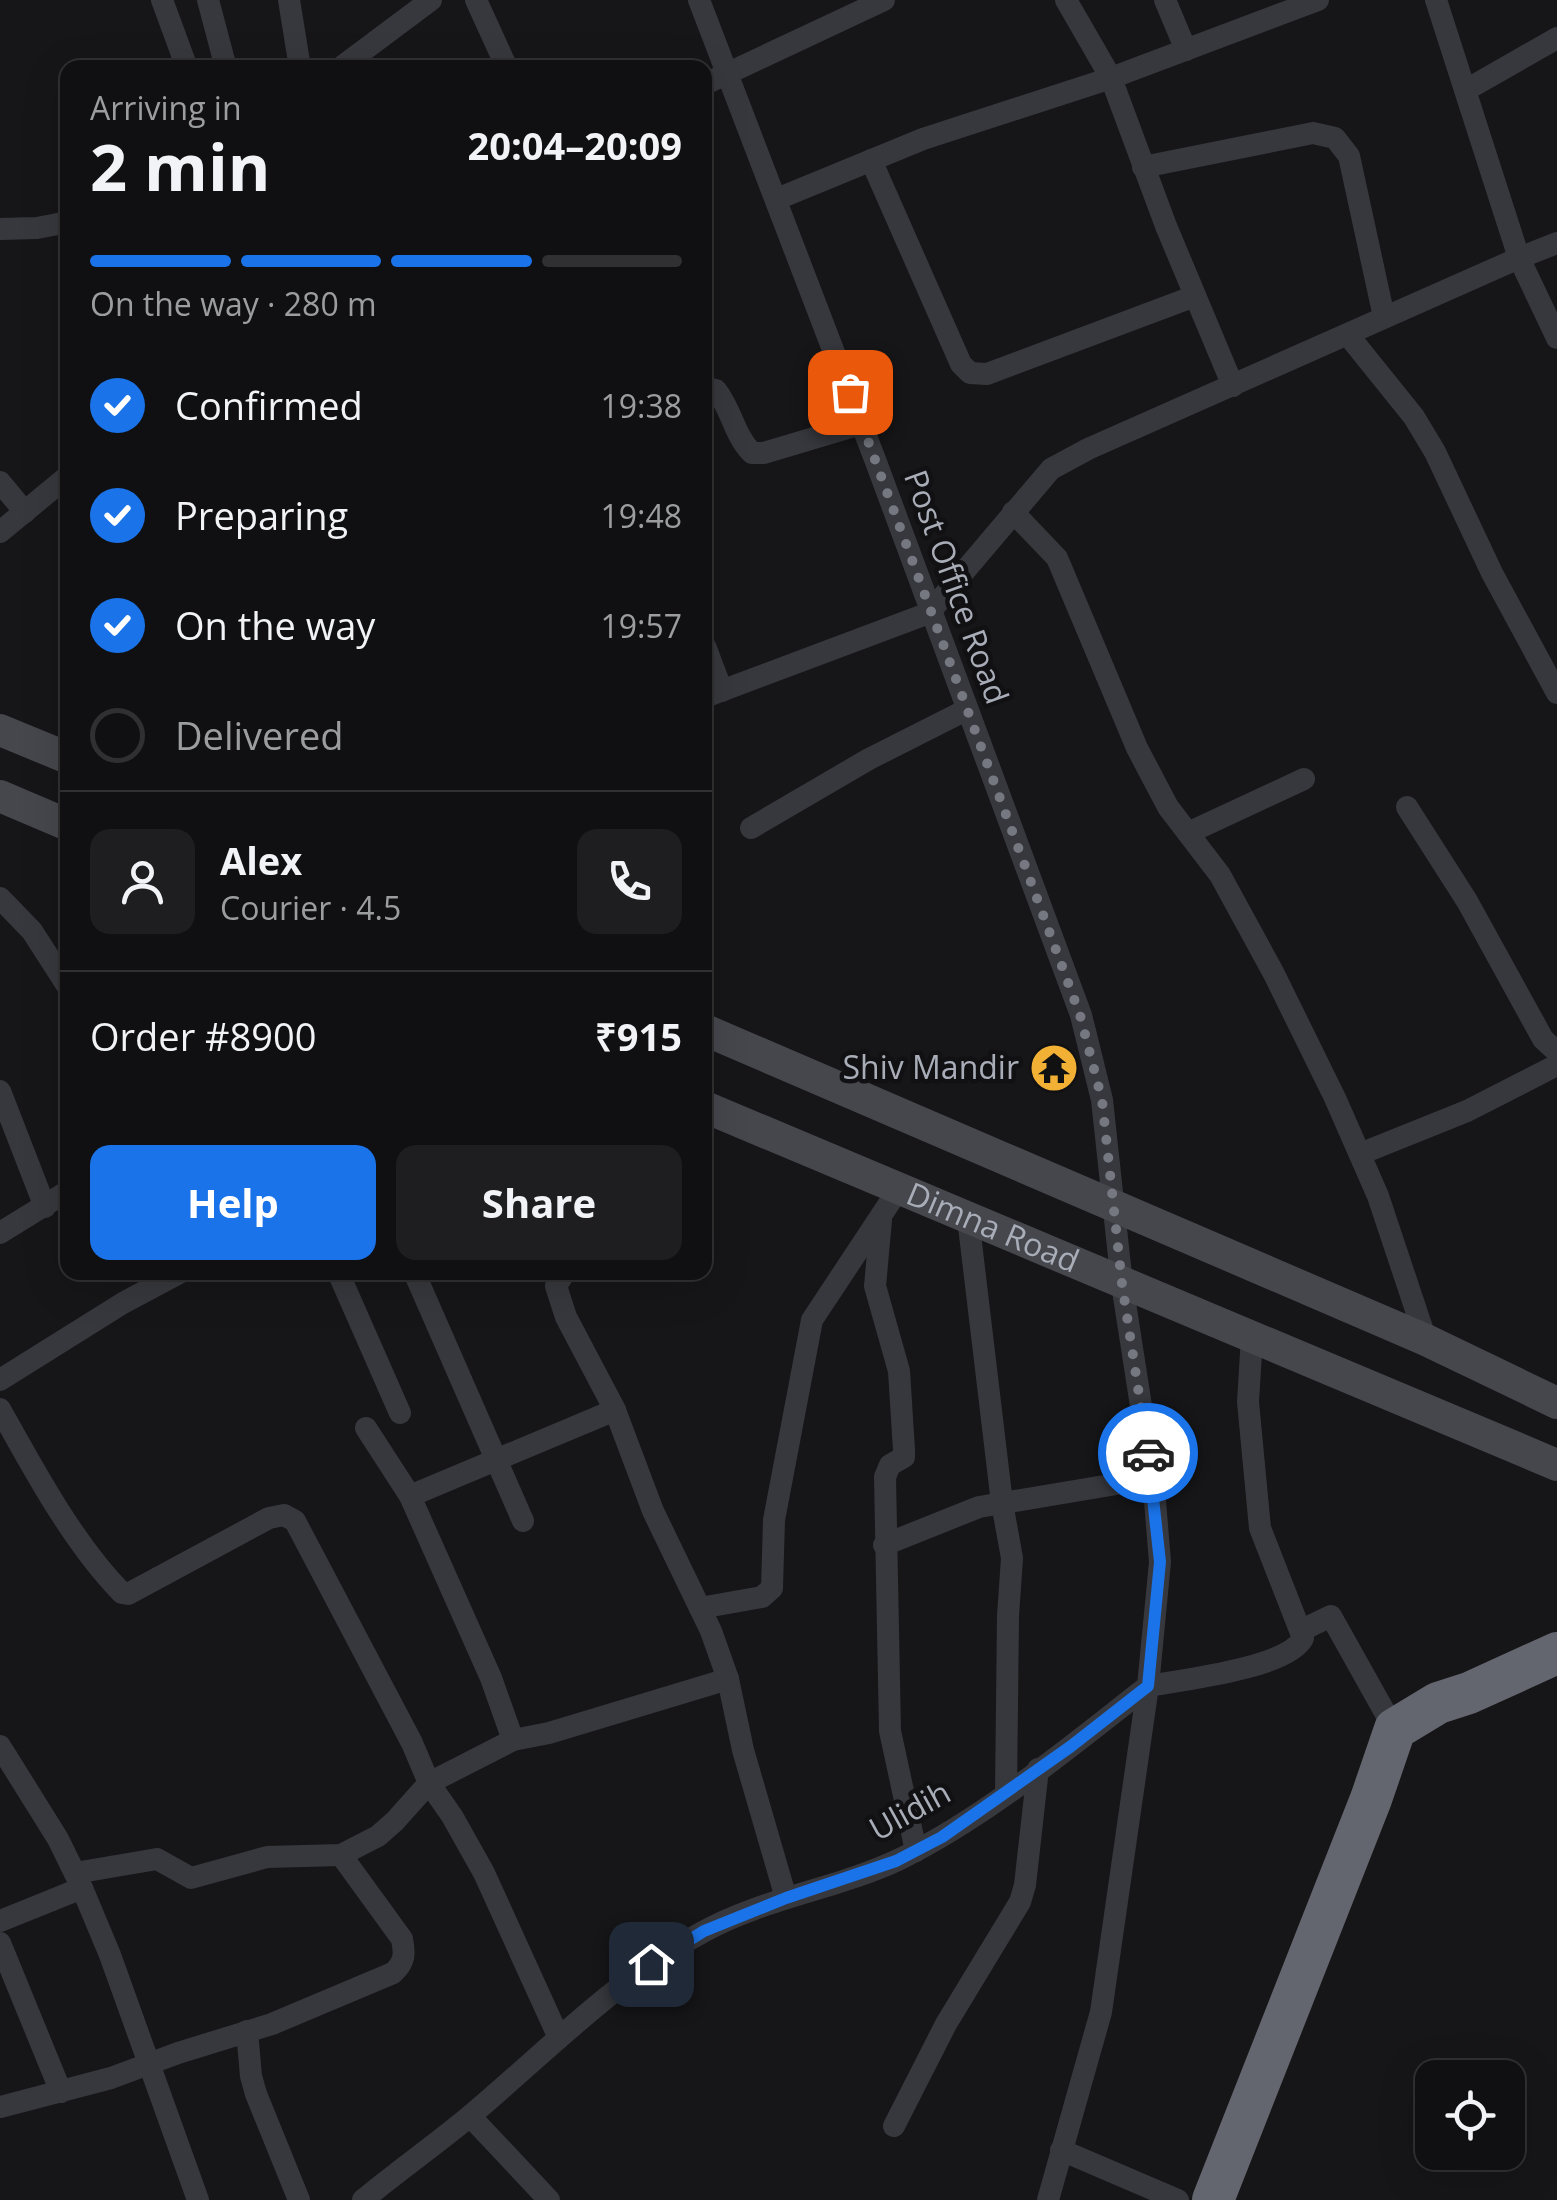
<!DOCTYPE html>
<meta charset="utf-8">
<style>
:root{--surface:#101012;--page:#1e1e20;--text:#f1f3f6;--muted:#9c9d9f;--line:#303032;--accent:#1a73e8}
body{margin:0;font-family:"Open Sans",sans-serif;background:var(--page);color:var(--text);height:100vh;display:flex;flex-direction:column;font-size:38px;white-space:nowrap}
*{box-sizing:border-box;margin:0}
p{font-size:32px;color:var(--muted)}
.icon{flex:none;width:55px;height:55px;fill:none;stroke:currentColor;stroke-width:2;stroke-linecap:round;stroke-linejoin:round}
.map{position:relative;flex:1;overflow:hidden}
.sheet{position:absolute;left:60px;top:60px;width:652px;height:1220px;display:flex;flex-direction:column;background:var(--surface);border-radius:20px;box-shadow:0 10px 40px #0002,0 0 0 2px var(--line)}
.sheet>*{flex:none}
.fabs{position:absolute;left:1415px;top:2060px;display:grid;gap:20px}
.fabs a{display:grid;place-items:center;width:110px;height:110px;border-radius:20px;background:var(--surface);box-shadow:0 10px 40px #0002,0 0 0 2px var(--line);font-size:50px}
.pin{position:absolute;display:grid;place-items:center;width:85px;height:85px;color:#fff;margin:-42px;border-radius:20px;box-shadow:0 5px 15px #0006}
.courier{position:absolute;display:grid;place-items:center;width:100px;height:100px;margin:-50px;border:8px solid #1a73e8;border-radius:50%;background:#fff;color:#222;box-shadow:0 2px 12px #0007}
.summary em{font-style:normal;font-weight:700}
.summary div{display:flex;flex-direction:column-reverse}
.summary{display:flex;align-items:center;justify-content:space-between;height:170px;padding:0 30px}
h1{font-size:65px;font-weight:700;line-height:75px}
.bar{display:grid;grid-template-columns:repeat(4,1fr);gap:15px 10px;align-content:center;height:120px;padding:0 30px}
.bar i{height:12px;border-radius:8px;background:var(--line)}
.bar .on{background:var(--accent)}
.bar p{grid-column:span 4}
.line{display:flex;align-items:center;gap:25px;padding:0 30px;border-top:2px solid var(--line)}
.line div{flex:1}
.round{display:grid;place-items:center;flex:none;width:105px;height:105px;border-radius:20px;background:var(--page)}
ol{padding:0 30px;list-style:none}
li{display:flex;align-items:center;gap:30px;height:110px}
li p{margin-inline-start:auto}
li .icon{padding:10px;border-radius:50%;background:var(--accent);color:#fff;stroke-width:4}
li:last-child{color:var(--muted)}
li i{width:55px;height:55px;border:5px solid var(--line);border-radius:50%}
.action{display:flex;gap:20px;margin-top:auto;padding:20px 30px}
.action a{flex:1;height:115px;border-radius:20px;background:var(--accent);color:#fff;font-size:40px;font-weight:700;line-height:115px;text-align:center}
.action a+a{background:var(--page);color:var(--text)}
.map>svg:first-child{display:block}
</style>
<div class="map">
<svg width="1557" height="2200" viewBox="0 0 1557 2200">
<rect width="100%" height="100%" fill="#161618"/>
<g fill="none" stroke-linecap="round" stroke-linejoin="round">
<g stroke="#37383d" stroke-width="22">
<polyline points="162,0 187,68"/>
<polyline points="208,0 226,68"/>
<polyline points="289,0 300,68"/>
<polyline points="476,0 507,68"/>
<polyline points="1066,0 1111,78 1166,226 1233,386"/>
<polyline points="1165,0 1186,50"/>
<polyline points="340,68 431,0"/>
<polyline points="705,84 884,0"/>
<polyline points="1466,90 1557,38"/>
<polyline points="871,160 961,364 970,373 987,374 1195,296"/>
<polyline points="1143,167 1313,133 1335,138 1349,156 1384,317"/>
<polyline points="777,199 923,139 1111,78 1318,0"/>
<polyline points="0,229 37,228 68,222"/>
<polyline points="1557,243 1519,258 1557,338"/>
<polyline points="1348,335 1414,417 1435,452 1492,573 1557,693"/>
<path d="M705,388L716,390C732,410 734,435 752,453H764L861,424"/>
<polyline points="0,482 25,512"/>
<polyline points="1013,512 1057,558 1137,748 1168,807 1220,875 1274,974 1335,1098 1378,1196 1426,1340"/>
<polyline points="0,532 68,476"/>
<polyline points="705,646 722,691"/>
<polyline points="705,697 929,613 1051,469 1088,449 1519,258 1436,0"/>
<polyline points="1407,807 1467,901 1543,1039 1557,1052"/>
<polyline points="751,828 869,759 966,710"/>
<polyline points="1188,833 1304,779"/>
<polyline points="0,898 32,931 68,987"/>
<polyline points="0,1091 45,1207"/>
<polyline points="1360,1154 1467,1111 1557,1065"/>
<polyline points="968,1218 1002,1503 1012,1558 1008,1616 1006,1792"/>
<polyline points="881,1220 875,1286 899,1371 904,1450 904,1457 890,1465 885,1477 890,1731 916,1851"/>
<polyline points="0,1233 68,1191"/>
<polyline points="338,1272 400,1413"/>
<polyline points="414,1272 523,1521"/>
<polyline points="565,1272 556,1286 566,1317 615,1410 653,1511 711,1631 728,1679 743,1750 786,1898"/>
<polyline points="0,1380 123,1303 181,1272"/>
<path d="M0,1409C34,1470 73,1543 122,1593L128,1594L269,1518L284,1515L295,1521L412,1743L429,1783L452,1816L484,1873L559,2038"/>
<polyline points="366,1428 410,1496 491,1678 513,1740"/>
<polyline points="410,1496 615,1410"/>
<polyline points="884,1545 979,1507 1152,1478"/>
<polyline points="700,1608 762,1597 772,1588 774,1520 812,1320 898,1190"/>
<polyline points="1302,1630 1331,1616 1397,1734"/>
<polyline points="0,1746 58,1839 82,1888 110,1955 198,2200"/>
<polyline points="75,1873 157,1859 191,1878 267,1857 341,1855 378,1836 395,1821 429,1783 513,1740 549,1733 728,1679"/>
<polyline points="0,1921 82,1888"/>
<polyline points="0,1943 61,2092"/>
<polyline points="247,2031 251,2076 256,2094 299,2200"/>
<path d="M0,2107L111,2078L178,2053L272,2024L393,1973C405,1962 405,1954 402,1939L341,1855"/>
<polyline points="470,2116 549,2200"/>
<polyline points="894,2126 946,2024 1020,1902 1025,1885 1038,1769"/>
<polyline points="1061,2150 1178,2200"/>
<path d="M363,2200C398,2171 435,2145 470,2116C545,2053 615,1980 701,1933C763,1898 837,1889 900,1859C986,1817 1072,1745 1148,1686L1160,1562L1154,1489L1122,1284L1102,1100L1081,1015L876,462L699,0"/>
<path d="M1048,2200L1101,2012L1148,1686C1182,1680 1288,1668 1303,1638L1260,1528L1248,1402L1252,1336"/>
</g>
<g stroke="#45474d" stroke-width="32">
<polyline points="0,730 68,758"/>
<polyline points="0,796 68,825"/>
<polyline points="705,1030 1426,1340 1557,1403"/>
<path id="s1" d="M705,1107L1557,1465"/>
</g>
<polyline stroke="#63666e" stroke-width="42" points="1213,2200 1371,1799 1395,1729 1438,1703 1469,1693 1557,1653"/>
</g>
<g fill="none" stroke-linecap="round" stroke-linejoin="round">
<polyline stroke="#757880" stroke-width="10" stroke-dasharray="0 18" points="850,392 1080,1015 1102,1100 1122,1284 1148,1453"/>
<polyline stroke="#1a73e8" stroke-width="12" points="651,1964 704,1931 786,1898 896,1861 942,1837 1070,1747 1148,1686 1160,1562 1148,1453"/>
</g>
<defs>
<g id="temple-disc" transform="scale(2.5)"><circle r="9.5" fill="#f2b134" stroke="#111113"/><path d="M0-6L5-2H3V0L6.5 2.5H4V6H1.5V3h-3V6H-4V2.5H-6.5L-3 0V-2H-5Z" fill="#111"/></g>
</defs>
<g fill-rule="evenodd">
<use href="#temple-disc" x="1054" y="1068"/>
</g>
<g text-anchor="middle" stroke-width="9" stroke-linejoin="round" paint-order="stroke">
<g font-size="32" fill="#a8adb8" stroke="#111113">
<text transform="translate(956 587) rotate(70)" y="11">Post Office Road</text>
<text dy="11" stroke="none"><textPath href="#s1" startOffset="312">Dimna Road</textPath></text>
<text transform="translate(910 1811) rotate(-29)" y="11">Ulidih</text>
</g>
<g font-size="32" fill="#a8adb8" stroke="#111113" text-anchor="end">
<text x="1019" y="1079">Shiv Mandir</text>
</g>
</g>
</svg>
<div class="fabs">
<a><svg class="icon" aria-label="locate" viewBox="0 0 24 24"><circle cx="12" cy="12" r="6"/><path d="M12 2v4M12 18v4M2 12h4M18 12h4"/></svg></a>
</div>
<div class="pin" style="left:850px;top:392px;background:#ea580c"><svg class="icon" aria-label="bag" viewBox="0 0 24 24"><path d="M5 8h14l-1 12H6zM9 8a3 3 0 0 1 6 0"/></svg></div>
<div class="pin" style="left:651px;top:1964px;background:#1f2937"><svg class="icon" aria-label="home" viewBox="0 0 24 24"><path d="M3 11l9-7 9 7M6 9v11h12V9"/></svg></div>
<div class="courier" style="left:1148px;top:1453px"><svg class="icon" aria-label="car" viewBox="0 0 24 24"><path d="M5 17H2v-5l4-1 3-4h7l3 4 3 1v5h-3M9 17h6M6 11h13"/><circle cx="7" cy="17" r="2"/><circle cx="17" cy="17" r="2"/></svg></div>
<section class="sheet">
<div class="summary"><div><h1>2 min</h1><p>Arriving in</p></div><em>20:04–20:09</em></div>
<div class="bar"><i class="on"></i><i class="on"></i><i class="on"></i><i></i><p>On the way · 280 m</p></div>
<ol>
<li><svg class="icon" aria-label="check" viewBox="0 0 24 24"><path d="M5 12l5 5 9-10"/></svg>Confirmed<p>19:38</p></li>
<li><svg class="icon" aria-label="check" viewBox="0 0 24 24"><path d="M5 12l5 5 9-10"/></svg>Preparing<p>19:48</p></li>
<li><svg class="icon" aria-label="check" viewBox="0 0 24 24"><path d="M5 12l5 5 9-10"/></svg>On the way<p>19:57</p></li>
<li><i></i>Delivered</li>
</ol>
<div class="line" style="height:180px"><a class="round"><svg class="icon" aria-label="person" viewBox="0 0 24 24"><circle cx="12" cy="8" r="4"/><path d="M4 21q1-7 8-7t8 7"/></svg></a><div><b>Alex</b><p>Courier · 4.5</p></div><a class="round"><svg class="icon" aria-label="phone" viewBox="0 0 24 24"><path d="M5 4h4l2 5-3 2q2 4 5 5l2-3 5 2v4C11 20 4 13 5 4z"/></svg></a></div>
<div class="line" style="height:130px"><div>Order #8900</div><b>₹915</b></div>
<div class="action"><a>Help</a><a>Share</a></div>
</section>
</div>
